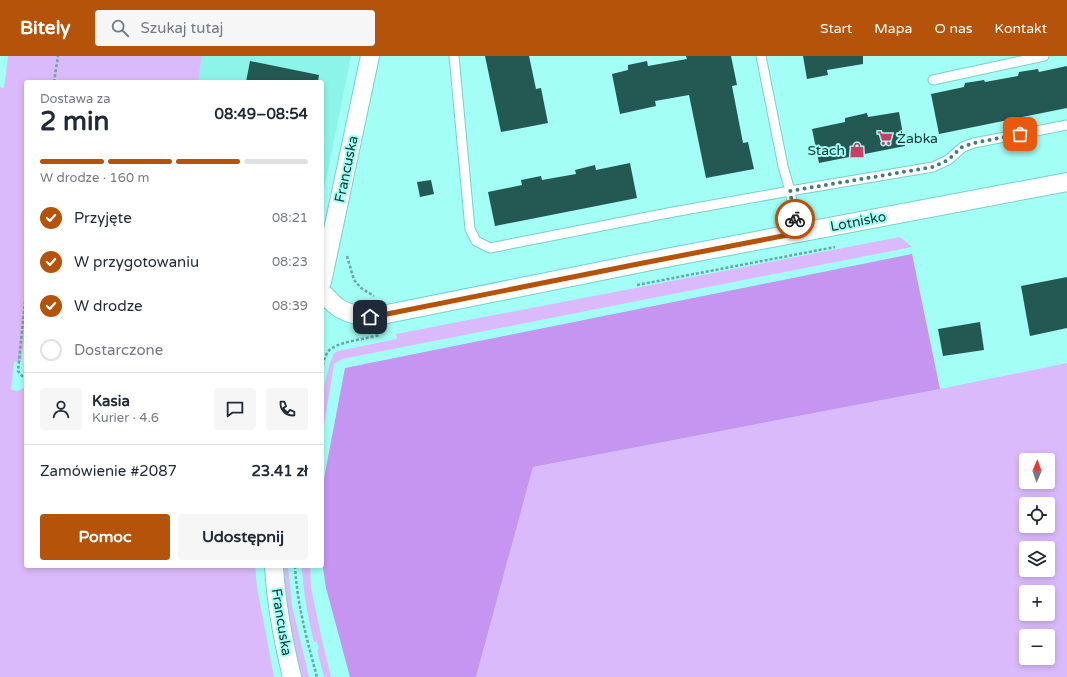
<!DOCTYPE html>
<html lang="pl">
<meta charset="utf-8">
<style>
:root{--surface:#fff;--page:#f6f6f7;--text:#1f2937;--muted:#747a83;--line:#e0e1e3;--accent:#b45309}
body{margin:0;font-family:"Varela Round",sans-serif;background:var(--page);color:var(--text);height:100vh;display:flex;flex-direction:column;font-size:15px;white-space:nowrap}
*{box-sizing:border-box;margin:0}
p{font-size:13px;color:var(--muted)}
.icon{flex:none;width:22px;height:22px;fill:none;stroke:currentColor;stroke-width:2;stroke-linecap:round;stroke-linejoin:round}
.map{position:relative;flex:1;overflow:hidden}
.side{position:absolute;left:24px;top:24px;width:300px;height:488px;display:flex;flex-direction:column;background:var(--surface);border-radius:4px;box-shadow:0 2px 6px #0003}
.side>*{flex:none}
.needle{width:26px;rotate:2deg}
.controls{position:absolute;left:1019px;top:397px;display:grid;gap:8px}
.controls a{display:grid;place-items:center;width:36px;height:36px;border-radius:4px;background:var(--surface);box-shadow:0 2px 6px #0003;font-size:20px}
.pin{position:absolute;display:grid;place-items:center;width:34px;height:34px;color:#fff;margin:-17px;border-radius:8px;box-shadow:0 2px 6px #0006}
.courier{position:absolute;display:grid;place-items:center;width:40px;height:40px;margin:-20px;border:3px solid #b45309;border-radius:50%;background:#fff;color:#222;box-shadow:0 1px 5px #0007}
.head em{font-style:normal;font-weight:700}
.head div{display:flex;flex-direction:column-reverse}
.head{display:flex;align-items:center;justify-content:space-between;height:68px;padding:0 16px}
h1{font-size:26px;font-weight:700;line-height:30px}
.bar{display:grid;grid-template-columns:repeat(4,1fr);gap:6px 4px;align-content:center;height:48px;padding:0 16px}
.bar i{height:5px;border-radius:3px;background:var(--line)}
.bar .current{background:var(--accent)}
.bar p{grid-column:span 4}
.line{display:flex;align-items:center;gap:10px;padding:0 16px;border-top:1px solid var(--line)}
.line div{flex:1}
.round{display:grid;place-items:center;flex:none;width:42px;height:42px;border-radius:4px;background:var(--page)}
ol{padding:0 16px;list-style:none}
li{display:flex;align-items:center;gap:12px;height:44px}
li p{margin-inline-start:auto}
li .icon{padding:4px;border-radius:50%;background:var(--accent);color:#fff;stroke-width:4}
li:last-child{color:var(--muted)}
li i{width:22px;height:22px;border:2px solid var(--line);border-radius:50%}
.cta{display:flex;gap:8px;margin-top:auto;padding:8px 16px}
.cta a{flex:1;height:46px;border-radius:4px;background:var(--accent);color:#fff;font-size:16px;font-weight:700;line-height:46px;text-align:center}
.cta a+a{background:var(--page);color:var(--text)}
header{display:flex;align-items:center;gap:24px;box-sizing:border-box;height:56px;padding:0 20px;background:var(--accent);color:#fff}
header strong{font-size:19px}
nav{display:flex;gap:22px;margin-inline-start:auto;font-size:14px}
.search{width:280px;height:36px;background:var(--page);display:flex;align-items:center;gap:10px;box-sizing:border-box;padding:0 14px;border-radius:4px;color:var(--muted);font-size:15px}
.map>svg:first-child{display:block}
</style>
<header>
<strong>Bitely</strong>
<div class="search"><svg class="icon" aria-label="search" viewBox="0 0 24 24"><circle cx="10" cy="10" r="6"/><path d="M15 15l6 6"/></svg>Szukaj tutaj</div>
<nav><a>Start</a><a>Mapa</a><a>O nas</a><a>Kontakt</a></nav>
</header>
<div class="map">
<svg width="1067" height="621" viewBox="0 0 1067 621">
<rect width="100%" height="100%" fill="#a3fef5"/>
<polygon fill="#8df4ea" points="202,0 351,0 322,145 322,26 198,26"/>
<g fill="#dbbafb" fill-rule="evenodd">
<polygon points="8,0 202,0 198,26 26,26 26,269 21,306 14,306 11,334 18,335 26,331 26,510 255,510 257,531 274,621 0,621 0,31 4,32"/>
<polygon points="900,181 912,191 342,303 334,308 322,382 322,339 330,307 334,297 338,295 397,283 396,278"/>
<path d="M1067,307V621H476L533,411L940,333ZM1026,404H1048V426H1026ZM1026,448H1048V470H1026ZM1026,492H1048V514H1026ZM1026,536H1048V558H1026ZM1026,580H1048V602H1026Z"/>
<path d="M284,510H288L292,550L309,621H302C293,585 285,548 284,510Z"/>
<path d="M302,510H310L311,532L322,584L331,621H324L317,594L319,593L317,586H314C308,561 303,536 302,510Z"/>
</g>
<polygon fill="#c695f1" points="912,198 940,333 533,411 476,621 350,621 326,532 322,505 322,433 345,312"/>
<g fill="#245853">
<polygon points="485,0 529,0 536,33 541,32 548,67 501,76"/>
<polygon points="686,0 731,0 737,29 732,30 743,87 748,86 754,113 706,122 689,39 655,45 656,50 620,58 612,18 628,14 628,9 647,5 648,10 687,3"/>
<polygon points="803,0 863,0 863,8 827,14 828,19 807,23"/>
<polygon points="250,5 319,19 318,26 246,26"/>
<polygon points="1067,10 1067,52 939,78 931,38 964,31 965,27 984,24 985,26 1018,20 1019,16 1038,13 1039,16"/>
<polygon points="899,56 905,90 819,107 812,73 845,66 845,62 867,57 868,61"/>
<polygon points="630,107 637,142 495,170 488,136 522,129 521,124 541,120 542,124 576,118 575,114 595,109 596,114"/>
<polygon points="431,124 434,138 420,141 417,126"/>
<polygon points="1067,221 1067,272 1030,280 1021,230"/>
<polygon points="980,266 984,294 943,300 938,273"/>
</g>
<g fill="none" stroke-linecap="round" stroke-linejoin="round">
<g stroke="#76d1c8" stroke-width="11">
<g id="lane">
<polyline points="454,0 470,173 476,185 490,192 668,157 790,135 798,177"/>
<polyline points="761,0 783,110 790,135 933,111 948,104 963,91 974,87 1067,69"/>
<polyline points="933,24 1044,0"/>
</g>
</g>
<g stroke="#76d1c8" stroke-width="20">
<g id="street">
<polyline points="322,226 370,0"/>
<path d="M325,239C329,243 334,249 339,252C352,260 368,261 382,259L671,201L1067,126"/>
<path d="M274,510C276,548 283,584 292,621"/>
</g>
</g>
<g stroke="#64a9a3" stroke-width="2.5" stroke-dasharray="3 2" stroke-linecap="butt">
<polyline points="54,26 58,0"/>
<polyline points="347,200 354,224 361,232 374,240"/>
<polyline points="637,229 835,191"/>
<polyline points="26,235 18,315 22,320 26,320"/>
<path d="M322,314C323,308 324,301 328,296C333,286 368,283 379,279"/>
<path d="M295,510C297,548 307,584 317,621"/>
</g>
<use href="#lane" stroke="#fff" stroke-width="9"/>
<use href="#street" stroke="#fff" stroke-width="18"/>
</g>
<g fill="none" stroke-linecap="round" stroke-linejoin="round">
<polyline stroke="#447d78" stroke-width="4" stroke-dasharray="0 7.2" points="795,163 790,135 933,111 948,104 962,91 974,87 1020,78"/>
<polyline stroke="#b45309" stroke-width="5" points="370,261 382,259 643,207 798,177 795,163"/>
</g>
<defs>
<g id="supermarket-bare" transform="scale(1.2)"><path d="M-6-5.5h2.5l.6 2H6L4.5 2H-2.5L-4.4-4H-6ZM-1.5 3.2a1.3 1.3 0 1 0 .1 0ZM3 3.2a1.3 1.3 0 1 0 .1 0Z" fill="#cc3e66" stroke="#a3fef5" stroke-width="2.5" paint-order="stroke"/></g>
<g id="shop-bare" transform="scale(1.2)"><path d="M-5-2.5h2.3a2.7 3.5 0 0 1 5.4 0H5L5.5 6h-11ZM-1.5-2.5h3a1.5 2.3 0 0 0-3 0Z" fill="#cc3e66" stroke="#a3fef5" stroke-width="2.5" paint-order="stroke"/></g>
</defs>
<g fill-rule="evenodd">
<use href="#supermarket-bare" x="885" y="82"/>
<use href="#shop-bare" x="857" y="94"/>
</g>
<g text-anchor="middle" stroke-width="4" stroke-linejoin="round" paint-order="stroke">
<g font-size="14" fill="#113835" stroke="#a3fef5" text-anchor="start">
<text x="897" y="87">Żabka</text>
<text x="845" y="99" text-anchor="end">Stach</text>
</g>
<g font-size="14" fill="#113835" stroke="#a3fef5">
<text transform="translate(346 113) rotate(-78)" y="5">Francuska</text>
<text transform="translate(858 165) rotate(-11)" y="5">Lotnisko</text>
<text transform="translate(282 566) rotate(81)" y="5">Francuska</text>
</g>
</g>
</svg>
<div class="controls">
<a><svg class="needle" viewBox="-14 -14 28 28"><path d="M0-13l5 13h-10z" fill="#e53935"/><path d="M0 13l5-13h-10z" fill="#747a83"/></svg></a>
<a><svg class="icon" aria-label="locate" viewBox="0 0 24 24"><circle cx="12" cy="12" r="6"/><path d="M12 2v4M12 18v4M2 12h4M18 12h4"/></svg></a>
<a><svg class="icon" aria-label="layers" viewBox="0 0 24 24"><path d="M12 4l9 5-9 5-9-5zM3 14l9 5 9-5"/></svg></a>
<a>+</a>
<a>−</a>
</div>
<div class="pin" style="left:1020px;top:78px;background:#ea580c"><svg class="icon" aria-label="bag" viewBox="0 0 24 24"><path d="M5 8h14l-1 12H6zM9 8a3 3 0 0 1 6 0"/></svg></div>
<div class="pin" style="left:370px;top:261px;background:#1f2937"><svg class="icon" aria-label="home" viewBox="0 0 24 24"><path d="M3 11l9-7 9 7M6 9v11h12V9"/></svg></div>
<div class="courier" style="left:795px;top:163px"><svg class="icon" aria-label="bike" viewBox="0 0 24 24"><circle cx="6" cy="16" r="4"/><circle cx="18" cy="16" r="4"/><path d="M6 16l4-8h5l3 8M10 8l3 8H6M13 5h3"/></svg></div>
<section class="side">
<div class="head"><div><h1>2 min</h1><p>Dostawa za</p></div><em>08:49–08:54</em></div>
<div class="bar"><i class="current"></i><i class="current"></i><i class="current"></i><i></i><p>W drodze · 160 m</p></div>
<ol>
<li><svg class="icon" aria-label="check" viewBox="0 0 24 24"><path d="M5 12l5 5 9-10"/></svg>Przyjęte<p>08:21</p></li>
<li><svg class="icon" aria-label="check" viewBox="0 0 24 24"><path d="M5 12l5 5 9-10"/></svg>W przygotowaniu<p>08:23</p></li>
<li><svg class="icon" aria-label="check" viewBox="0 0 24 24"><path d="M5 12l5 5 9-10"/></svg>W drodze<p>08:39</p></li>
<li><i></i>Dostarczone</li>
</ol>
<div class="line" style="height:72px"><a class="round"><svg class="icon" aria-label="person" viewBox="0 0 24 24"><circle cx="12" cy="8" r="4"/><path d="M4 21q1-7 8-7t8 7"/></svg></a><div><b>Kasia</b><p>Kurier · 4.6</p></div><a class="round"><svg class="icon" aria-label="chat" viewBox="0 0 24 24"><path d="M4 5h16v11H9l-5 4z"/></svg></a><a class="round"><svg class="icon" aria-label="phone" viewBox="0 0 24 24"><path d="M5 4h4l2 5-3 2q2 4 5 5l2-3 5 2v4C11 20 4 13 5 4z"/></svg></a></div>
<div class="line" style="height:52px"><div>Zamówienie #2087</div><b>23.41 zł</b></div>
<div class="cta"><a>Pomoc</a><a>Udostępnij</a></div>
</section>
</div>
